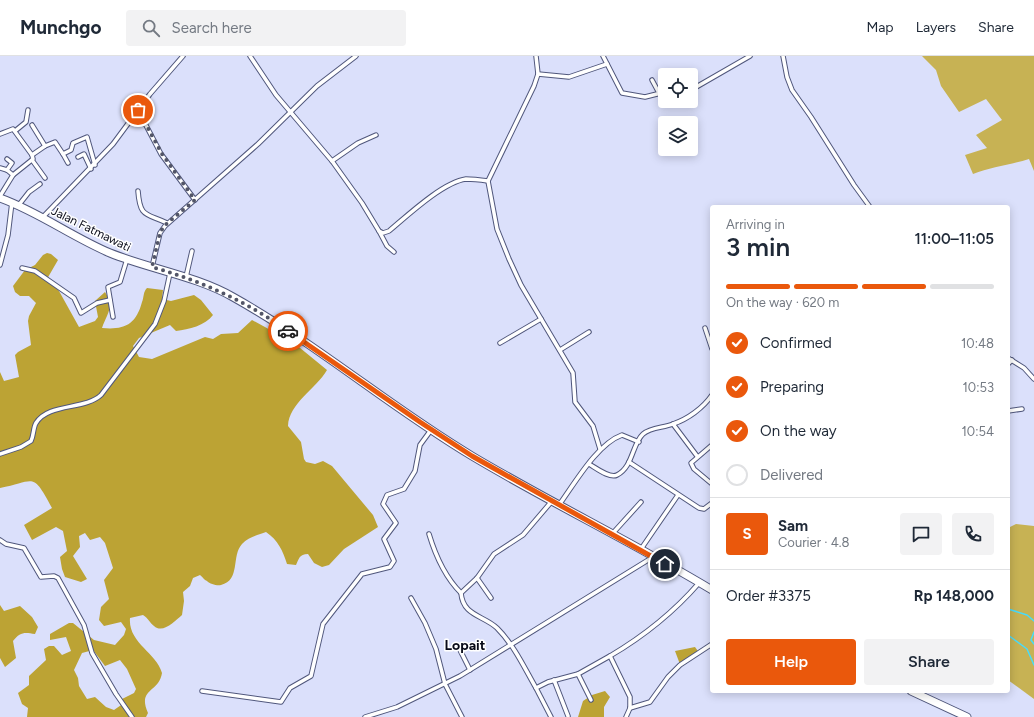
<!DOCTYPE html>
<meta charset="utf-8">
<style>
:root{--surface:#fff;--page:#f2f2f3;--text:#1f2937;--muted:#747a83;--line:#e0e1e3;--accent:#ea580c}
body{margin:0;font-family:Figtree,sans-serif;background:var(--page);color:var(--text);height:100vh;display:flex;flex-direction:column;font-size:15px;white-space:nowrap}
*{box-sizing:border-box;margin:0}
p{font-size:13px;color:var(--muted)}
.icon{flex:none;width:22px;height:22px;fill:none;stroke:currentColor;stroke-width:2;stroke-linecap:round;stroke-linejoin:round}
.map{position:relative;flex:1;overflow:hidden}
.panel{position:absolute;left:710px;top:149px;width:300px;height:488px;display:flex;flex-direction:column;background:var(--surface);border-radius:4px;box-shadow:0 2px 10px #0003}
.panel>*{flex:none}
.tools{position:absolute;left:658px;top:12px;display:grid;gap:8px}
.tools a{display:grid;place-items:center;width:40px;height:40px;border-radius:4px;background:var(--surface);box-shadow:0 2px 10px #0003;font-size:20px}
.pin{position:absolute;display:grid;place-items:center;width:34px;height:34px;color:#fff;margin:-17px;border:2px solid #fff;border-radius:50%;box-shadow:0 1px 4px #0007}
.courier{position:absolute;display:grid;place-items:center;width:40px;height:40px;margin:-20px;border:3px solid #ea580c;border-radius:50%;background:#fff;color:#222;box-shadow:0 1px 5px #0007}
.headline em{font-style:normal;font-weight:600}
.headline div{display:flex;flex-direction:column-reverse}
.headline{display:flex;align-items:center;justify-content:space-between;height:68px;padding:0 16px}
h1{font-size:26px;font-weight:600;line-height:30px}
.bar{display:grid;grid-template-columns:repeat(4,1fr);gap:6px 4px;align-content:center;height:48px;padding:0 16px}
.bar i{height:5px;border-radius:3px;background:var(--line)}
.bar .current{background:var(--accent)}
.bar p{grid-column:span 4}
.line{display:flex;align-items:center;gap:10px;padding:0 16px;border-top:1px solid var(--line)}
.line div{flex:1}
.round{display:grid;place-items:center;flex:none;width:42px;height:42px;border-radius:4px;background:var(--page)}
ol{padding:0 16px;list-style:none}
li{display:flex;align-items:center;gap:12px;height:44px}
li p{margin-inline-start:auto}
li .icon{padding:4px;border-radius:50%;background:var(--accent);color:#fff;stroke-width:4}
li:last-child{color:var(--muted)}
li i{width:22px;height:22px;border:2px solid var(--line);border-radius:50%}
.primary-button{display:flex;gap:8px;margin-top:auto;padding:8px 16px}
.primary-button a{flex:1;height:46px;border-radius:4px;background:var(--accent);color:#fff;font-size:16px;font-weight:600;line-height:46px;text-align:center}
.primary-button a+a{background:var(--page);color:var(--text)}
header{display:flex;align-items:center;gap:24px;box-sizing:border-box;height:56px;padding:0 20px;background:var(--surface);border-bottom:1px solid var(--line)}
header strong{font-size:19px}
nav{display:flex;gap:22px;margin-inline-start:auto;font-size:14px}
.search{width:280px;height:36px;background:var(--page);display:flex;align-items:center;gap:10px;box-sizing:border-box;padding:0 14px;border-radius:4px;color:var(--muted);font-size:15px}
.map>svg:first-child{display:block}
</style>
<header>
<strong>Munchgo</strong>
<div class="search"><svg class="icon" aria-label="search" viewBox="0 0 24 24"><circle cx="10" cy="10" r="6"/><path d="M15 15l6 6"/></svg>Search here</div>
<nav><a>Map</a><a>Layers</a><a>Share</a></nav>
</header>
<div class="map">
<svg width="1034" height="661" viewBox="0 0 1034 661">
<rect width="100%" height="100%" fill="#dbe0fb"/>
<g fill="#c7b254">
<path d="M922,0H1034V115L1029,103C1010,109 991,111 973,118L965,99L987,92L976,79L1002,64L986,43L959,56L941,30L936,14Z"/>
<polygon points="1016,468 1034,470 1034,643 1008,624 1008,472"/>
</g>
<g fill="#bca334" fill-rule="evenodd">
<path d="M47,197L51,198L58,204L47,223L59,235L79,271L95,265L98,261L95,245L105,236C115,251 107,257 102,272C124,274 136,269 142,246C144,241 143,236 147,232L163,234L162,243L171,245L194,239L201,244L213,259C205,270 189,273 176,275L170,269L139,282L133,290L139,301L152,303L205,281L213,283L221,278L238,277L252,264L294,287L327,314C316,333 289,347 288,370L301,386L304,403L306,406L315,408L323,405L332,410L373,459L378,471L344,493L329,509L322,511L314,507L308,498C299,498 299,503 296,509L287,508C283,495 278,484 266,476C259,479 249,480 242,488C231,500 241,524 221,529C217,530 210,528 207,525C204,524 203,521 200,519L193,522L190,530L183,536L184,545L182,559C175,565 163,578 154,570C150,567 148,562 143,559L130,562C128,587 156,596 162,617C159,637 137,632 148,657L146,661H27L28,652L22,648L18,637L29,629V620L46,604L44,593L49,590H54L62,599L71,595L66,581L50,584V578L69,567H73L94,584L115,589L124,579L126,573L121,566L104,570L99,564L101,551L109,543L104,524L113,512L105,487L100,481L90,484L85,477L79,480L80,491L73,500L87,523L81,526L65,521L62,513L60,501L67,495L63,475L56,471L32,484L24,469L52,452C32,415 36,425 0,432V316L4,325L19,321L15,299L18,296L31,289L28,265L29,260L36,247L29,240H20L15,236L13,230L25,214L35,209L43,199ZM93,594L105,610L120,604L127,613L136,633L134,637L122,643L124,647L114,654L106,651L95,641L87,643L79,630L78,622L74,614L82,597Z"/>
<path d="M0,549L4,555L20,550L32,561L38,571L35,578C24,576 20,576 13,585L16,602L5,611L0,602Z"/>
<polygon points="695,591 700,598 681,611 675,595"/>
<polygon points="605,635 610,641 604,651 604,661 578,661 583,645 592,639"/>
</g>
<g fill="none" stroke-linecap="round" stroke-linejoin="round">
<g stroke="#47dbfc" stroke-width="1.5">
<polyline points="1008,553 1027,559 1034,565"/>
<polyline points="1034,576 1031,584 1034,588"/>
<polyline points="1008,579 1027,593 1034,609"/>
</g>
<g stroke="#50577c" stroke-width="5.5">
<g id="street">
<path d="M250,0L276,39L332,105L362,147L379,175L383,177L389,175C407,160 443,126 466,123C473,123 481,124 488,125"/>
<polyline points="536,0 538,18 534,30 488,125 497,173 509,203 521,229 573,317 575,346 593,370 600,393"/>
<polyline points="603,0 622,37 645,41 665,36"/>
<polyline points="783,0 787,21 792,34 811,61 854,129 870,151"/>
<polyline points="538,18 569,21 607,8"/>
<polyline points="652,24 659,37"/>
<polyline points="691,34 750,0"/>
<polyline points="138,54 161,98 195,144"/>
<polyline points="32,69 45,90"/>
<polyline points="15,75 26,66 28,54"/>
<polyline points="0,78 13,73 32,99"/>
<polyline points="63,98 68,107"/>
<polyline points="78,101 84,98 91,113"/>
<polyline points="32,104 45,122"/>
<polyline points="332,105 358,87 376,79"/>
<polyline points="0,112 7,114 13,119"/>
<polyline points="7,114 12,107 7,103"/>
<path d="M138,135C140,162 146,157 167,167"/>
<polyline points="0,140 13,119 33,103 32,99 45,90 55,86 63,98 71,94 73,87 87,81 95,109"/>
<polyline points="18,150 29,136 40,128"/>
<polyline points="42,162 113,88 150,38 183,0"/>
<polyline points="379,175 387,190 394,196"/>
<polyline points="0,209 8,179 12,146"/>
<polyline points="152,211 160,177 165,170 258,88 317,30 356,0"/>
<polyline points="22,212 35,215 74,242 81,257 97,247 110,244"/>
<polyline points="186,221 192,195"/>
<polyline points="113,261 108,231 120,226 127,203"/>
<polyline points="705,272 712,293"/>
<polyline points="500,287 541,263"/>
<polyline points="560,294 589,276"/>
<polyline points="1008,302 1024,312 1034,323"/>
<polyline points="1008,308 1012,304"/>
<polyline points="1008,355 1022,353"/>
<polyline points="673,368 697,400"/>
<polyline points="712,389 691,407 694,413 712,428"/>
<path d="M0,398L21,391L31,385C34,379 33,372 36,367C48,347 85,354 101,339L155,268L164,245L170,217"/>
<polyline points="629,406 699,452 704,453 712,447"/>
<path d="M589,408C596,412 610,423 617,419C633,411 632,388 643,378C651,371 663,372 673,368C688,363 703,352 712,339"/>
<path d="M552,445L523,479L494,498L477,522L461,537C463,560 483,559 497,572C514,589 524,611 536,632L548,626L578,618L610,600"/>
<path d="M559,449C575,427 597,388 622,379L639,386"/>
<polyline points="613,477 641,446"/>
<path d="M429,478C435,498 446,522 461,537"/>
<polyline points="0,484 6,488 24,492 41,521 54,520 58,522 84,569 92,597 116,638 132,661"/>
<polyline points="641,493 678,439"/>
<polyline points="477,522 491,542"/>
<polyline points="411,542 425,567 436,593 445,628 462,661"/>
<polyline points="459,592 470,614"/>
<polyline points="578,618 591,644"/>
<polyline points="554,624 568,660"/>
<polyline points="536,632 551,661"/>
<polyline points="202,635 281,646 290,632 311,620 323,568 362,518 390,511 394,505 384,483 396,467 383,448 387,439 404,433 415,415 420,389 431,374"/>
<polyline points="630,652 650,646 668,621 680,609 712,588"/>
<polyline points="365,661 397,651 460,620 653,501"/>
<path d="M626,661L630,652V641L610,600C644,580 673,557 699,527"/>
</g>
</g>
<g stroke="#50577c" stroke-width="9">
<g id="highway">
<path d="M0,142C39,156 72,181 110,197C150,213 196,220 233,241C317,288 390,351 472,400C551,447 634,487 712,534"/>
<polyline points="911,635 967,661"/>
</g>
</g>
<use href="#street" stroke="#fff" stroke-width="3.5"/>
<use href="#highway" stroke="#fff" stroke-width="7"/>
</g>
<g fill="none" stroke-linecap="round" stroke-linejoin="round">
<path stroke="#525567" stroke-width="4" stroke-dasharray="0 7.2" d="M138,54L162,98L195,144L164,170L160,177L152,211C201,225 246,245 288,275"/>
<polyline stroke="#ea580c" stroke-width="5" points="288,275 420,366 472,400 665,508"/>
</g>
<g text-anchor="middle" stroke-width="3" stroke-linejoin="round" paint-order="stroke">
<g font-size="12" fill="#080a18" stroke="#fff">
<text transform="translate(91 173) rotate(26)" y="4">Jalan Fatmawati</text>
</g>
<g font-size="14" font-weight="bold" fill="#080a18" stroke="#fff">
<text x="465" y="594">Lopait</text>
</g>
</g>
</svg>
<div class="tools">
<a><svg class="icon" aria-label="locate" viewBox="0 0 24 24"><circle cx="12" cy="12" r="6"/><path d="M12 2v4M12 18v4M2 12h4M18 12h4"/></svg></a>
<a><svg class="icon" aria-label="layers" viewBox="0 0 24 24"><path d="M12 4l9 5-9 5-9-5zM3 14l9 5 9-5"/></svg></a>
</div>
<div class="pin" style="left:138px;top:54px;background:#ea580c"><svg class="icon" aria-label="bag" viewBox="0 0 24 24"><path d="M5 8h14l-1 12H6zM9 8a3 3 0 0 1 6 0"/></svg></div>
<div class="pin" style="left:665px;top:508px;background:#1f2937"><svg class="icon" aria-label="home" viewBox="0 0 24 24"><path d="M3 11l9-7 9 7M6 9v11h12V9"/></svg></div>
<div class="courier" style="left:288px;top:275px"><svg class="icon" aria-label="car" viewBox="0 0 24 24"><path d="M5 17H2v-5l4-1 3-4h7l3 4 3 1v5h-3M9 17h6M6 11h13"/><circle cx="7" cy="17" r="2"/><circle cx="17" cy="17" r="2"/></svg></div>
<section class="panel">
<div class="headline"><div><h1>3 min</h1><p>Arriving in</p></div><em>11:00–11:05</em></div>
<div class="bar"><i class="current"></i><i class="current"></i><i class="current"></i><i></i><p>On the way · 620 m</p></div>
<ol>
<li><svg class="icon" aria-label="check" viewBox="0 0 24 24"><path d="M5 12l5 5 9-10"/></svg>Confirmed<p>10:48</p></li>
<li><svg class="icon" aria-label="check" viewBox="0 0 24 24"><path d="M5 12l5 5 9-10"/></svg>Preparing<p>10:53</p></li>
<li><svg class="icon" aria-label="check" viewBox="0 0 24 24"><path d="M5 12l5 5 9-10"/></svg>On the way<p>10:54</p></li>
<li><i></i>Delivered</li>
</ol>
<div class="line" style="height:72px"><b class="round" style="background:var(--accent);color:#fff">S</b><div><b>Sam</b><p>Courier · 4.8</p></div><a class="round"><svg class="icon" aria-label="chat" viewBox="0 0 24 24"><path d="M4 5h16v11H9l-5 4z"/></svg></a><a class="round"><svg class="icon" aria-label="phone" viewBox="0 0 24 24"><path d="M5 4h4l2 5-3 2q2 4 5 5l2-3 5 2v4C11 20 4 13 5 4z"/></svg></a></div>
<div class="line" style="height:52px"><div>Order #3375</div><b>Rp 148,000</b></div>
<div class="primary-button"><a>Help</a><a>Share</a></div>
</section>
</div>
